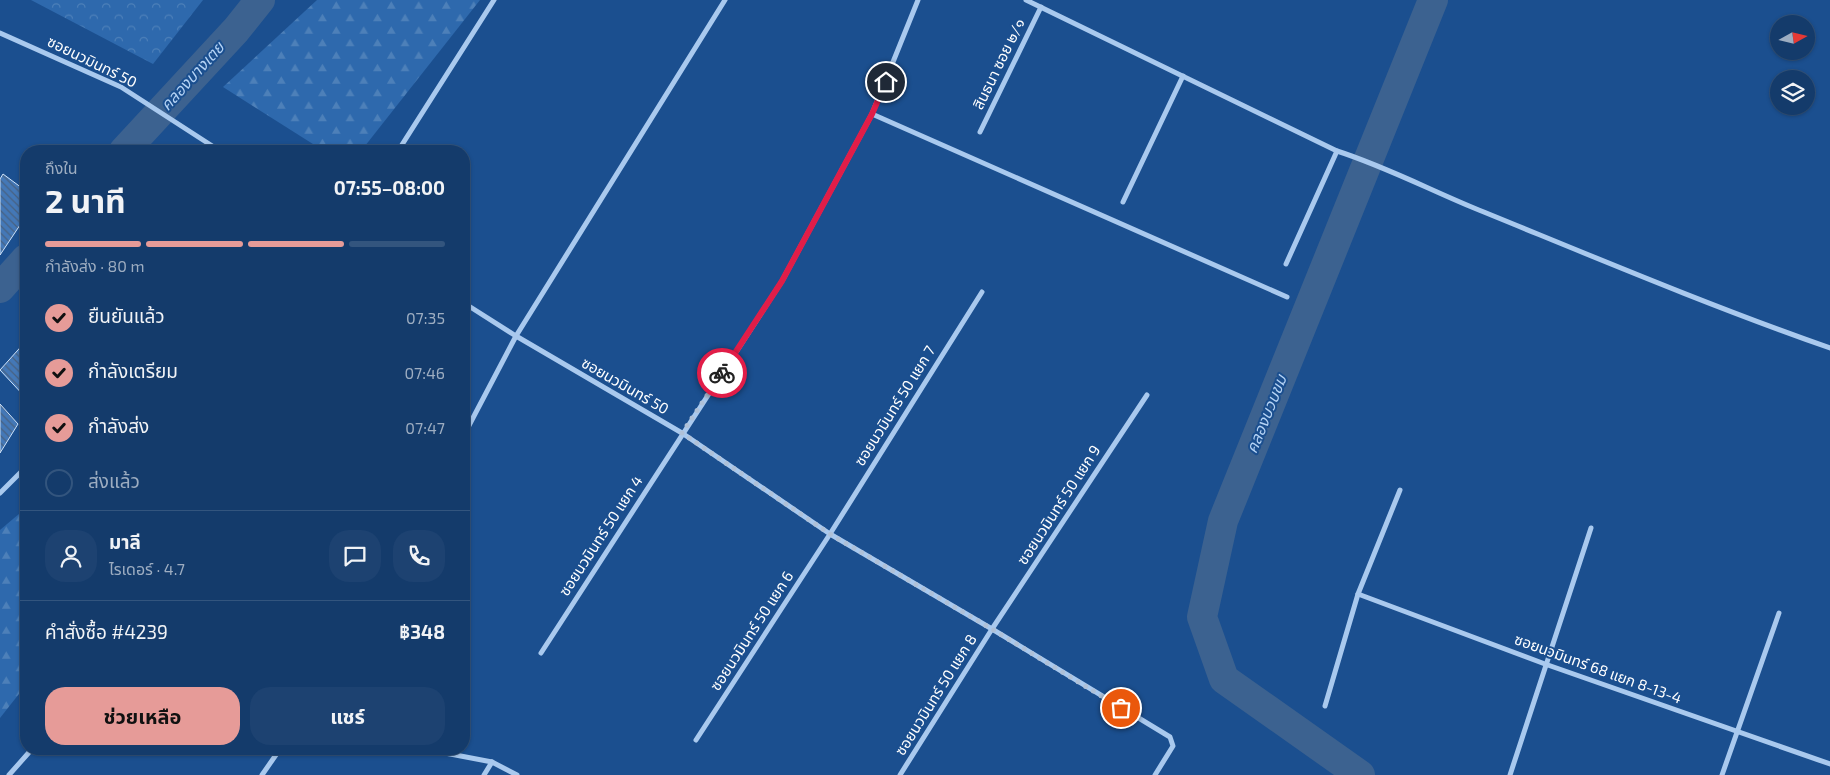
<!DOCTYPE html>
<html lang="th">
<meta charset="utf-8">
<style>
:root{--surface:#143b6b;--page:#1d4271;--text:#f1f3f6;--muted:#9dadc1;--line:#33557e;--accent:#e69b98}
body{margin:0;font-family:"Exo 2","Noto Sans Thai",sans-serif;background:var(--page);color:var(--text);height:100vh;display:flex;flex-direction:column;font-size:19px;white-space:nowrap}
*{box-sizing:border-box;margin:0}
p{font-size:16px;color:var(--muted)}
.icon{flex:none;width:28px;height:28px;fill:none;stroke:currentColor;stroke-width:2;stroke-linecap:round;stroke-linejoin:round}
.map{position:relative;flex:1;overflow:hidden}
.side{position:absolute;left:20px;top:145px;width:450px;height:610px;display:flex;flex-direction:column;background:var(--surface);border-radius:20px;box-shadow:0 1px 4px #0004,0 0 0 1px var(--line)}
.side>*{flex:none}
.needle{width:32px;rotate:82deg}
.controls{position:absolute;left:1770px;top:15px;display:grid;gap:10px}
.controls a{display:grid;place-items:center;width:45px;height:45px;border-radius:50%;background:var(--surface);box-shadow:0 1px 4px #0004,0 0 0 1px var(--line);font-size:25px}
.pin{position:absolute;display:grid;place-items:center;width:42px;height:42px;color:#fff;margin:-21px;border:2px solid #fff;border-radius:50%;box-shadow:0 1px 5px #0007}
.courier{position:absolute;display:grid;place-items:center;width:50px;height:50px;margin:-25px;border:4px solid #e11d48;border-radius:50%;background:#fff;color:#222;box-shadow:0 1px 6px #0007}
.head em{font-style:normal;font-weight:700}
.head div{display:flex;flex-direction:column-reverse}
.head{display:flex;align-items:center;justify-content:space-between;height:85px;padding:0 25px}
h1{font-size:32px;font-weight:700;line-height:38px}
.bar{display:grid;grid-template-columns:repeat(4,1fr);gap:8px 5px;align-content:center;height:60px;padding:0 25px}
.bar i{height:6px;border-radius:4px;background:var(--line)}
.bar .selected{background:var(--accent)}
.bar p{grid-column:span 4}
.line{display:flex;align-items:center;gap:12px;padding:0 25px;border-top:1px solid var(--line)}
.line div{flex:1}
.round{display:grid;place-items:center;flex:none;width:52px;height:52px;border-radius:20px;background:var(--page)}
ol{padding:0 25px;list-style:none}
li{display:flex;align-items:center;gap:15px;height:55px}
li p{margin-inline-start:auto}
li .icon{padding:5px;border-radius:50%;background:var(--accent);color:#111;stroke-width:4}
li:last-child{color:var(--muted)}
li i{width:28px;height:28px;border:2px solid var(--line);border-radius:50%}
.cta{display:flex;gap:10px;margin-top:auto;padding:10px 25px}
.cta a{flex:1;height:58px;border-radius:20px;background:var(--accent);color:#111;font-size:20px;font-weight:700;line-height:58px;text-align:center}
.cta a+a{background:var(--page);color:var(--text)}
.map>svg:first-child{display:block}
</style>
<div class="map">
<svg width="1830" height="775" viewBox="0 0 1830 775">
<defs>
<pattern id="forest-firs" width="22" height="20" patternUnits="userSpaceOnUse" patternTransform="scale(1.25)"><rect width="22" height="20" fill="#2e69ad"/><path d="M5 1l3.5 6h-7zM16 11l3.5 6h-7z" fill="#4d80b9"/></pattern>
<pattern id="park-crowns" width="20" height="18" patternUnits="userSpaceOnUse" patternTransform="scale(1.25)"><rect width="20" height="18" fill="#2e69ad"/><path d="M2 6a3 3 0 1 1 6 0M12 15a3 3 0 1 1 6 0" fill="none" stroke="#4d80b9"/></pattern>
<pattern id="building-back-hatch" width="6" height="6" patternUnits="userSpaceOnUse" patternTransform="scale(1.25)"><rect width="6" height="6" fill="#4478b7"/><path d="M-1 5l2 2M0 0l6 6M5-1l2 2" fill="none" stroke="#486282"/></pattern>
</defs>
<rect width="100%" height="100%" fill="#1b4f8f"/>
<g fill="url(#forest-firs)">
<polygon points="317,0 480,0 361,151 324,151 223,87"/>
<polygon points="26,508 26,685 0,718 0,530"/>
</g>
<polygon fill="url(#park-crowns)" points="31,0 203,0 153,64"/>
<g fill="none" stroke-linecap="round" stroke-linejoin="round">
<g stroke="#3c6290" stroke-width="30">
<polyline points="124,151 236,30 260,0"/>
<polyline points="0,288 26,259"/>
<polyline points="1360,775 1224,679 1202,617 1223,521 1433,0"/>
</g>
</g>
<g fill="url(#building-back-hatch)" stroke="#cfe3fa">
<polygon points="3,174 26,191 26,216 0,255 0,179"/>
<polygon points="26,341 26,398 0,370"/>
<polygon points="0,404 18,424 0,453"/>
</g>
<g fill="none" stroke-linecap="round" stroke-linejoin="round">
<g stroke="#a9c9ee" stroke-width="5">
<path d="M1026,0L1337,151C1384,166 1428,189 1474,208C1592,256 1710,306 1830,348"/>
<polyline points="0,33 121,87 220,151"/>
<polyline points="872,114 1287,297"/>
<polyline points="980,132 1041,7"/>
<polyline points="398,151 494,0"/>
<polyline points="1123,202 1183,76"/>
<polyline points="1286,264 1337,151"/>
<polyline points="464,303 516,336 682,433 830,534 992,629 1170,737 1173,746 1155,775"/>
<polyline points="464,435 516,336 725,0"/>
<polyline points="0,493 26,467"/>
<polyline points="1358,594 1545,664 1830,764"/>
<polyline points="541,653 782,281 872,114 918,0"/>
<polyline points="1325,706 1358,594 1400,490"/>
<polyline points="696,740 830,534 982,292"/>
<polyline points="424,749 492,762 517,775"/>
<polyline points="9,775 32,749"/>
<polyline points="262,775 280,749"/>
<polyline points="484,775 492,762"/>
<polyline points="900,775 992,629 1147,395"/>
<polyline points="1510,775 1591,528"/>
<polyline points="1722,775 1779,613"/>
</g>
</g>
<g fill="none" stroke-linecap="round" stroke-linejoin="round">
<polyline stroke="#afc1d8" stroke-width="5" stroke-dasharray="0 9" points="722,373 682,433 830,534 992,629 1121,708"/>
<polyline stroke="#e11d48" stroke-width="6" points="722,373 782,281 872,114 886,82"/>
</g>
<g text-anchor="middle" stroke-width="4" stroke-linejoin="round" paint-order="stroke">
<g font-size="15" fill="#fff" stroke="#1b4f8f">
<text transform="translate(92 62) rotate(26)" y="5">ซอยนวมินทร์ 50</text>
<text transform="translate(999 64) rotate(-64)" y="5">สินธนา ซอย ๒/๑</text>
<text transform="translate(625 386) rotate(30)" y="5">ซอยนวมินทร์ 50</text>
<text transform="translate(895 406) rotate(-58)" y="5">ซอยนวมินทร์ 50 แยก 7</text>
<text transform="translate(1059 505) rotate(-57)" y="5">ซอยนวมินทร์ 50 แยก 9</text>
<text transform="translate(601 536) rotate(-57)" y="5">ซอยนวมินทร์ 50 แยก 4</text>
<text transform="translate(752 631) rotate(-57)" y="5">ซอยนวมินทร์ 50 แยก 6</text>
<text transform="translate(1598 669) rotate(20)" y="5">ซอยนวมินทร์ 68 แยก 8-13-4</text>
<text transform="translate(936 695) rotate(-58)" y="5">ซอยนวมินทร์ 50 แยก 8</text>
</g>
<g font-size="16" font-style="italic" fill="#b5d3f5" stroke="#1b4f8f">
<text transform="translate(192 76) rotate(-48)" y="6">คลองบางเตย</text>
<text transform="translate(1266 414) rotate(-68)" y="6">คลองบวบขม</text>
</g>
</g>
</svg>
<div class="controls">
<a><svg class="needle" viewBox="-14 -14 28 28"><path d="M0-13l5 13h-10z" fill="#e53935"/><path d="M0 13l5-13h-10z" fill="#9dadc1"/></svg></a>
<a><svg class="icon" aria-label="layers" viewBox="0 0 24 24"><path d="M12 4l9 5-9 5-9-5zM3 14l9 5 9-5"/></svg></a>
</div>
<div class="pin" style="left:1121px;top:708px;background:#ea580c"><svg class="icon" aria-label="bag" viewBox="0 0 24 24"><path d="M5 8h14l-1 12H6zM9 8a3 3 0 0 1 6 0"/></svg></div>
<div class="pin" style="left:886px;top:82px;background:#1f2937"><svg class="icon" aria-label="home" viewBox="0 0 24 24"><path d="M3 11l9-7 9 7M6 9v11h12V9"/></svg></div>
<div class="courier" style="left:722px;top:373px"><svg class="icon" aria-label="bike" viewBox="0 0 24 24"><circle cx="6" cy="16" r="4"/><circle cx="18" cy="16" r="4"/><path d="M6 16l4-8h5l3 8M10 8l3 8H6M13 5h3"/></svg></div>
<section class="side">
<div class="head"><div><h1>2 นาที</h1><p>ถึงใน</p></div><em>07:55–08:00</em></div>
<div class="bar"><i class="selected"></i><i class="selected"></i><i class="selected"></i><i></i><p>กำลังส่ง · 80 m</p></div>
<ol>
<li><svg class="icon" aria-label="check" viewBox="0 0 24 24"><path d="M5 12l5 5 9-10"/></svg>ยืนยันแล้ว<p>07:35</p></li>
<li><svg class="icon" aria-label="check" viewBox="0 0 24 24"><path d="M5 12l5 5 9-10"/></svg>กำลังเตรียม<p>07:46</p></li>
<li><svg class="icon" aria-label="check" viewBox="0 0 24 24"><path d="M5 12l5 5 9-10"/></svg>กำลังส่ง<p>07:47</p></li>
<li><i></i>ส่งแล้ว</li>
</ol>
<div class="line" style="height:90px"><a class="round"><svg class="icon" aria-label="person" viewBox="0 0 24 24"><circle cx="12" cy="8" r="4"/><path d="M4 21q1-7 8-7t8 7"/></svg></a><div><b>มาลี</b><p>ไรเดอร์ · 4.7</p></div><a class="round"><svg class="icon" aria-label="chat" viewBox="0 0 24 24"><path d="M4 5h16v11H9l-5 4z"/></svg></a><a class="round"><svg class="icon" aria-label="phone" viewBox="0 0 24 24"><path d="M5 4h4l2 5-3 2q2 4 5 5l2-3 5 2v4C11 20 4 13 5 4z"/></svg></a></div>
<div class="line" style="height:65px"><div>คำสั่งซื้อ #4239</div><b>฿348</b></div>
<div class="cta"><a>ช่วยเหลือ</a><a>แชร์</a></div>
</section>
</div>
